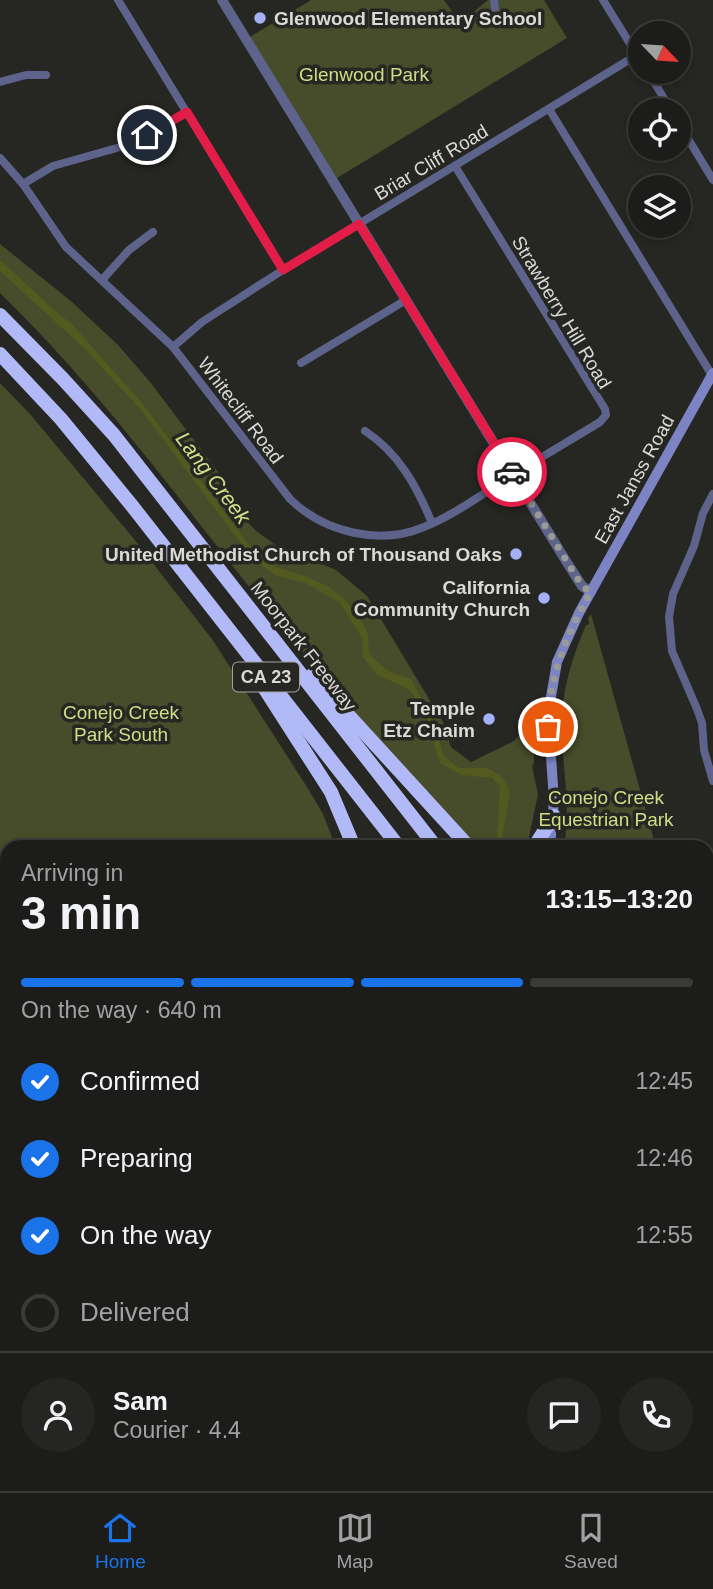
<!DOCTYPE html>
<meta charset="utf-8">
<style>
:root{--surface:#1c1d1a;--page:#252623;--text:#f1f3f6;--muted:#a0a2a2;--line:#3a3b39;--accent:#1a73e8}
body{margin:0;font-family:Arial,sans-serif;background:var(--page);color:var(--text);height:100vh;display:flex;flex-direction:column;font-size:26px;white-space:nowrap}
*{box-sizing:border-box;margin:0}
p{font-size:23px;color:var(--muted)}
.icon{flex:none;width:38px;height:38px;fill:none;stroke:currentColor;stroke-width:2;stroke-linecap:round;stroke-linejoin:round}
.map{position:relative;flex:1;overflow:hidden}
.panel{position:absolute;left:0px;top:840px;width:714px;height:651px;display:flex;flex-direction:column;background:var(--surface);border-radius:21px 21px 0 0;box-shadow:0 4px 10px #0003,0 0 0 2px var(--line)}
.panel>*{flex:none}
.needle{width:46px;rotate:115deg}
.tools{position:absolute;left:628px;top:21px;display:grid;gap:14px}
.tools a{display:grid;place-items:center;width:63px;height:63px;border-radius:50%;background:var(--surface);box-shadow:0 4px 10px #0003,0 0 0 2px var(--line);font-size:35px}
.pin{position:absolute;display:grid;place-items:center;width:60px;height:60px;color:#fff;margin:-30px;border:4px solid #fff;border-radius:50%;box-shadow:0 2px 7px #0007}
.courier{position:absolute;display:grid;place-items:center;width:70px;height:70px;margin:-35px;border:5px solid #e11d48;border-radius:50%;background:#fff;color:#222;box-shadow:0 2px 9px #0007}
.headline em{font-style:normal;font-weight:700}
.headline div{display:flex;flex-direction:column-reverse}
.headline{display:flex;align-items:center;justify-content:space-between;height:119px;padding:0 21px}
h1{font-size:46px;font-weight:700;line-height:52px}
.bar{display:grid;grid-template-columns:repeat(4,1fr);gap:10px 7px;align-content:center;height:84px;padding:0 21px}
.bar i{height:9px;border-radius:5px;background:var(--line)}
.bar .current{background:var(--accent)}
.bar p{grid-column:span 4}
.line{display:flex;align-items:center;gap:18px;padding:0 21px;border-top:2px solid var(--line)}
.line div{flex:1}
.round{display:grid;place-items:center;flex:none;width:74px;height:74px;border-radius:37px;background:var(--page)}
ol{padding:0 21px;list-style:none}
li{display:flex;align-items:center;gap:21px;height:77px}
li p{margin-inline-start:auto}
li .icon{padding:7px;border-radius:50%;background:var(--accent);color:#fff;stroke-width:4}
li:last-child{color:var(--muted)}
li i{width:38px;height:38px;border:4px solid var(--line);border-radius:50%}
.tab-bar{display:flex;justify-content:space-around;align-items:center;height:98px;border-top:2px solid var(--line);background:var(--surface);font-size:19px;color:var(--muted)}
.tab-bar a{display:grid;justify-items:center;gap:4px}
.tab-bar .current{color:var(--accent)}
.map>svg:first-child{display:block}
</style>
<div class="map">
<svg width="713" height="1491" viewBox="0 0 713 1491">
<rect width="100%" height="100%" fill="#262722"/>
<g fill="#474c2a">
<polygon points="311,0 444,0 460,23 488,0 544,0 567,38 337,178 250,37"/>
<path d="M0,244L72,302L118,345L150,382L219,473L240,513L255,530L274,544L336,570L367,596L443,722L451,747L471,762L514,741L528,726L533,724L534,763L532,766L538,794L528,842L520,847H476C405,769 333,691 266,608C180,501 99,389 0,293Z"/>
<polygon points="0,383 30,414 134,539 212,639 307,787 323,814 336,847 7,847 7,873 0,857"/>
<path d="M591,614L656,847H564C571,804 563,776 562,734C560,695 571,660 586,625L589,624L588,618Z"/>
<polygon points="707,880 713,882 713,1245 707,1224"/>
<polygon points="325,1484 702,1484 704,1491 340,1491"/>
</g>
<polygon fill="#525a1f" points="0,260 61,316 70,322 142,403 250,546 276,567 308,577 329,587 343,598 359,616 368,634 369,654 388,671 411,679 432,717 444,756 459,768 488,768 502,777 510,791 502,839 497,841 500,786 492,778 461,775 440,763 425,713 409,689 377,675 363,657 362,638 340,603 306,583 276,576 252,558 142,411 85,349 0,271"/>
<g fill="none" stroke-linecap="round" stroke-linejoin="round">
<g stroke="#525a1f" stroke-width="2">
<polyline points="541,1484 546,1491"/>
<polyline points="520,1491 527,1484"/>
</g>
<g stroke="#5d638b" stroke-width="8">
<polyline points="118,0 283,270"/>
<polyline points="494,0 495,8"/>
<polyline points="603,0 640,60"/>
<polyline points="648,72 671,110"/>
<polyline points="0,82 26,75 46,75"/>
<polyline points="549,109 713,377"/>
<polyline points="679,124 713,180"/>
<path d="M0,158L23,184L66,247L173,347L290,499C324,532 379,546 424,527C454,515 481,495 508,478C538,459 569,441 600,422L606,415L605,409L455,166"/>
<polyline points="23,184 53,166 131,144 187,112"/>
<polyline points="102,280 129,250 153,232"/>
<polyline points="173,347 202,322 283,270 637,55"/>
<polyline points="301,363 406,300"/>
<path d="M365,431C399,453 417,487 432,523"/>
<polyline points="713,494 703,513 694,546 673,594 669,617 672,651 697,709 702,723 704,750 713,781"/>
<polyline points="0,895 7,892"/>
<polyline points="0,1037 7,1051"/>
<polyline points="0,1072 7,1069"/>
<polyline points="0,1261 7,1258"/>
<polyline points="0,1406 7,1405"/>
<polyline points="61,1484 63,1491"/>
<polyline points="198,1484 202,1491"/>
</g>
<polyline stroke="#5d638b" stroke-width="10" points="222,0 566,561 582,586 591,592"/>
<g stroke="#7c84c4" stroke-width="10">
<polyline points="550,847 554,800 548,714 557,662 579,613 713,373"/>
<polyline points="15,1491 34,1484"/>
</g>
<g stroke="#b1baf6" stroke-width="14">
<polyline points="0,315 63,379 114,435 436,847"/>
<polyline points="0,354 61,419 133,507 399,847"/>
<polyline points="313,674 350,717 469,847"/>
<polyline points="263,686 331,792 354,847"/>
<polyline points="534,847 554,816"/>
<polyline points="707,1289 713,1313"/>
<polyline points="707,1407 713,1431"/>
</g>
</g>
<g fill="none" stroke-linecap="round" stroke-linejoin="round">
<path stroke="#9a9b97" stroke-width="7" stroke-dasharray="0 12.6" d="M512,472L582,586L591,592C566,635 549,676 548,727"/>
<polyline stroke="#e11d48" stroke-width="9" points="147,135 187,112 283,270 359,224 512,472"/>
</g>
<g fill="#a6b1fc" stroke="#262722" stroke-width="2.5">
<circle cx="260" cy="18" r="7"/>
<circle cx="516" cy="554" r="7"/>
<circle cx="544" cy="598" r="7"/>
<circle cx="489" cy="719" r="7"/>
</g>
<g text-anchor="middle" stroke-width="7" stroke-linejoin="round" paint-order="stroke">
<rect fill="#262722" stroke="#a3a4a0" stroke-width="2" x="233" y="662.5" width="66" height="29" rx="5"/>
<g font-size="18" font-weight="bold" fill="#d9dad6">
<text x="266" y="683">CA 23</text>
</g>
<g font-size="19" font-weight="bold" fill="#d9dad6" stroke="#262722" text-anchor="end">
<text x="274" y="25" text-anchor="start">Glenwood Elementary School</text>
<text x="502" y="561">United Methodist Church of Thousand Oaks</text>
<text x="530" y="594">California<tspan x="530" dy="22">Community Church</tspan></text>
<text x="475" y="715">Temple<tspan x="475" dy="22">Etz Chaim</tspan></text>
</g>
<g font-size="19" fill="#cfdd85" stroke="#262722">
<text x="364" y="81">Glenwood Park</text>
<text x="121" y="719">Conejo Creek<tspan x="121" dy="22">Park South</tspan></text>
<text x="606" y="804">Conejo Creek<tspan x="606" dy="22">Equestrian Park</tspan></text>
</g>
<g font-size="19" fill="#d9dad6" stroke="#262722">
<text transform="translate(431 162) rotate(-31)" y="7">Briar Cliff Road</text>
<text transform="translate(562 312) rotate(59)" y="7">Strawberry Hill Road</text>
<text transform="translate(241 410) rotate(53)" y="7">Whitecliff Road</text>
<text transform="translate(634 479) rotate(-61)" y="7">East Janss Road</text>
<text transform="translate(304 646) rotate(52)" y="7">Moorpark Freeway</text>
</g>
<g font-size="21" font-style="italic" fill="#d3e18a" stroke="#262722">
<text transform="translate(213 478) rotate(53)" y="7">Lang Creek</text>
</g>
</g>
</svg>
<div class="tools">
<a><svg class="needle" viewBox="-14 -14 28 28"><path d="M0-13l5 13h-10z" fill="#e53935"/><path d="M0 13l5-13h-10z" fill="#a0a2a2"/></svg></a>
<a><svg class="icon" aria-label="locate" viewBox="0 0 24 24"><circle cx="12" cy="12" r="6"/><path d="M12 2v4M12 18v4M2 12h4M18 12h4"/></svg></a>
<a><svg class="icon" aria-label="layers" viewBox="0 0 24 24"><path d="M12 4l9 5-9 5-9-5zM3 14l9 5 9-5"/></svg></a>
</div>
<div class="pin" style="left:548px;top:727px;background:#ea580c"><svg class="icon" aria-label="bag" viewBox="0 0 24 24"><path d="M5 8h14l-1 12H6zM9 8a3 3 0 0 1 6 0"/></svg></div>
<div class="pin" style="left:147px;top:135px;background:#1f2937"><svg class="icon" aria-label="home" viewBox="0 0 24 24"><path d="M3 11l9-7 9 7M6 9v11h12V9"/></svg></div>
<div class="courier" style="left:512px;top:472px"><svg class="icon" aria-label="car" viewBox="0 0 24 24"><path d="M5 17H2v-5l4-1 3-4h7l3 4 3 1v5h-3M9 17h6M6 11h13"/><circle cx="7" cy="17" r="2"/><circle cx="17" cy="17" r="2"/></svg></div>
<section class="panel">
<div class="headline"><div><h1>3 min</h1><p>Arriving in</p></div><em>13:15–13:20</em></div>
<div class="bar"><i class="current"></i><i class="current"></i><i class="current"></i><i></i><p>On the way · 640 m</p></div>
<ol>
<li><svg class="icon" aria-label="check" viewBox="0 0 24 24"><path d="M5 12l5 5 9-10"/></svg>Confirmed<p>12:45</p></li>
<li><svg class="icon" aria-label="check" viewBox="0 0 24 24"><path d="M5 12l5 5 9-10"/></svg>Preparing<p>12:46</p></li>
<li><svg class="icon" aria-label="check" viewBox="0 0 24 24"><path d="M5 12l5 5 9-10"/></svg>On the way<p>12:55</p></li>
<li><i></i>Delivered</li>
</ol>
<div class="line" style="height:126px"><a class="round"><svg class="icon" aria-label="person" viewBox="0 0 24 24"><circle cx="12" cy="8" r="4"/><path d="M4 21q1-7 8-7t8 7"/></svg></a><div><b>Sam</b><p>Courier · 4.4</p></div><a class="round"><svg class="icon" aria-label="chat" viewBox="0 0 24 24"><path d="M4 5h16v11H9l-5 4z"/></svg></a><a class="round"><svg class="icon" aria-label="phone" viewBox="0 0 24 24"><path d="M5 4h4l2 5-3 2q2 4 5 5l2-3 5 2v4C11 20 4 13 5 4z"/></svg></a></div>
</section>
</div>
<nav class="tab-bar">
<a class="current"><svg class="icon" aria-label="home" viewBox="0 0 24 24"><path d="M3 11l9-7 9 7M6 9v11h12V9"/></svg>Home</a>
<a><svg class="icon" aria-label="map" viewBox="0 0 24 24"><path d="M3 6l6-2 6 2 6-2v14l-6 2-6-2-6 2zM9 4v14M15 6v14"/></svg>Map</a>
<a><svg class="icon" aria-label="saved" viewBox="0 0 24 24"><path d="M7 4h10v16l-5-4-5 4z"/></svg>Saved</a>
</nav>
